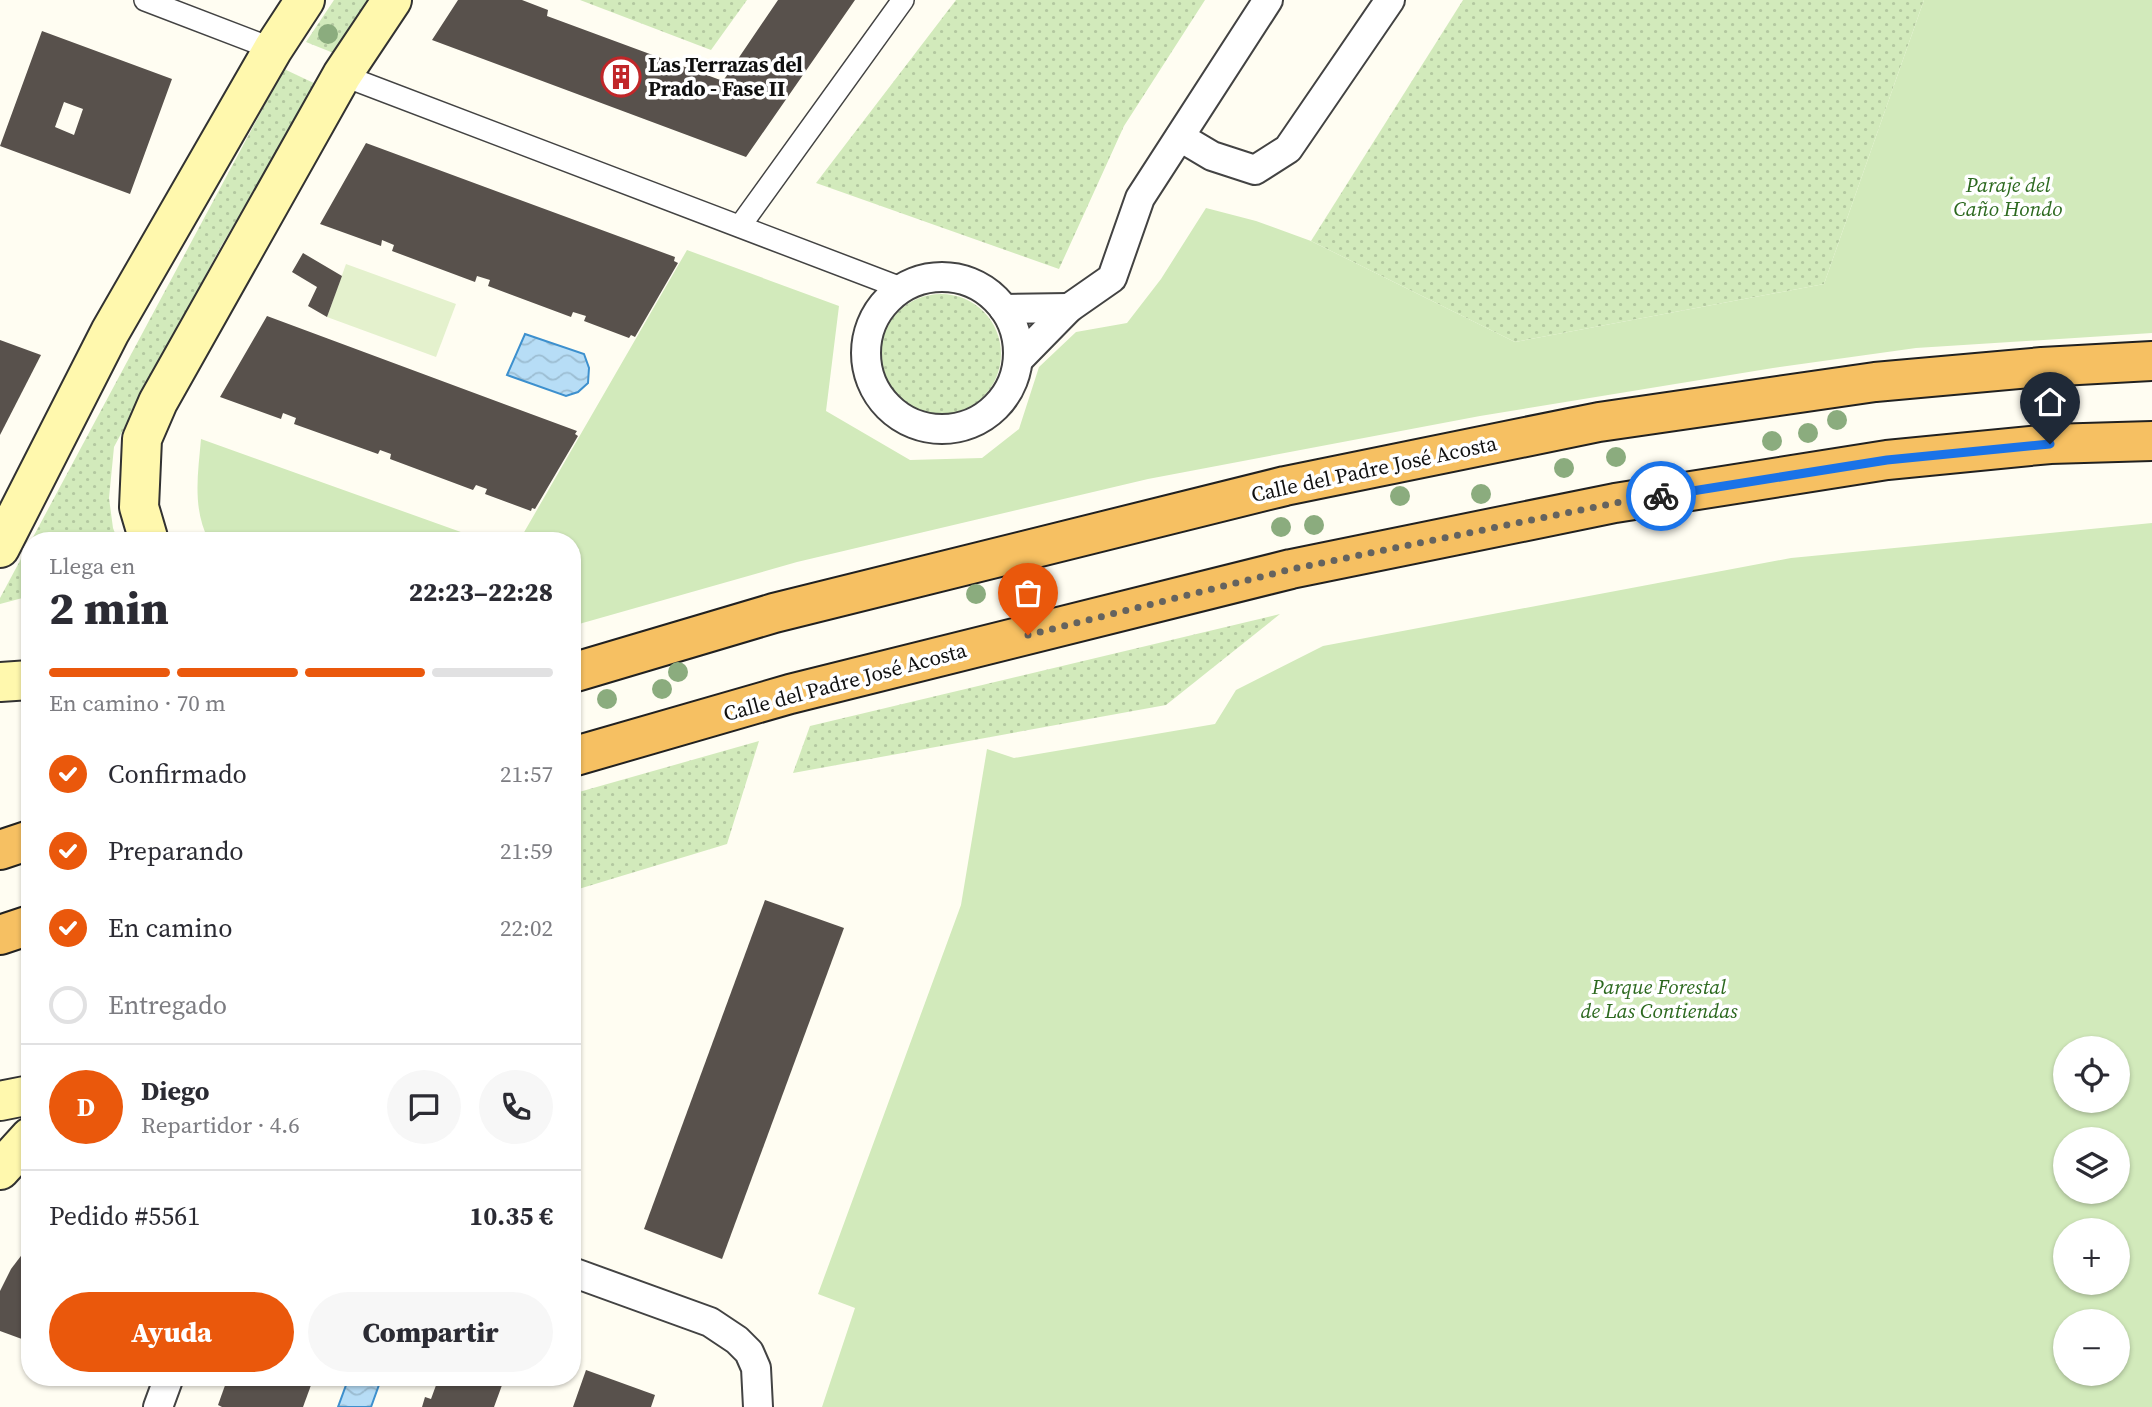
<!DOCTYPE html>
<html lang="es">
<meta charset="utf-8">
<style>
:root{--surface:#fff;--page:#f7f7f7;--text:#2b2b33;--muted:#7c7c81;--line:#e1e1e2;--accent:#ea580c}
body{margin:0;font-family:"Source Serif 4",serif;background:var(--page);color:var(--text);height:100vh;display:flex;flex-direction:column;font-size:26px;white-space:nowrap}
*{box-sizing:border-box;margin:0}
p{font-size:23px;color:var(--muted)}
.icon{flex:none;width:38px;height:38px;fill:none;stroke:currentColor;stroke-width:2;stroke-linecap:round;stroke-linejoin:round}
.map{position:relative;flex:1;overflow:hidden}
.panel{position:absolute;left:21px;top:532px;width:560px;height:854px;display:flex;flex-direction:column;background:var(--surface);border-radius:28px;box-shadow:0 2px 5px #0004}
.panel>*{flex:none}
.buttons{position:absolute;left:2053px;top:1036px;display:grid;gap:14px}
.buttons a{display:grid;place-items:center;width:77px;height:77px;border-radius:50%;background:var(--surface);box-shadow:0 2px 5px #0004;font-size:35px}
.pin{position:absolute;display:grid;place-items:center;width:60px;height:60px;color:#fff;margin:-72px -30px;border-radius:50% 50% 50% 0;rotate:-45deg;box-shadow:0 0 7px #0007}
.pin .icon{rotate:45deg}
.courier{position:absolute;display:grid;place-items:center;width:70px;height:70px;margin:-35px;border:5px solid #1a73e8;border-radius:50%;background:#fff;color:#222;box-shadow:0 2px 9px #0007}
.head em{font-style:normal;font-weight:800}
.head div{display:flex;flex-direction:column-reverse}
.head{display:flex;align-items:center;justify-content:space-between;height:119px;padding:0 28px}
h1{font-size:46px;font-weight:800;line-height:52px}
.bar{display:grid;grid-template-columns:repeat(4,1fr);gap:10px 7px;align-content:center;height:84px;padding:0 28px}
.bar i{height:9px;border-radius:5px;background:var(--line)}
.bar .on{background:var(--accent)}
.bar p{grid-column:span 4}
.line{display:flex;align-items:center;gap:18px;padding:0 28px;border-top:2px solid var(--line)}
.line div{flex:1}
.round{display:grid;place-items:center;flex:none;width:74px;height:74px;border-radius:37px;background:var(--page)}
ol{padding:0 28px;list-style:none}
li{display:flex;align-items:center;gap:21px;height:77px}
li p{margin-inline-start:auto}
li .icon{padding:7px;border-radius:50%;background:var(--accent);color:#fff;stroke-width:4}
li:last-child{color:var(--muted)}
li i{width:38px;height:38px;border:4px solid var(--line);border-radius:50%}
.primary-button{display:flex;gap:14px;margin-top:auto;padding:14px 28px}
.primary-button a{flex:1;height:80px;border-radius:42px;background:var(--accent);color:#fff;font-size:28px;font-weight:800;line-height:80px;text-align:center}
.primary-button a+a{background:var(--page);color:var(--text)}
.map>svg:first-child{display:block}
</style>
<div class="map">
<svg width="2152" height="1407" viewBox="0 0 2152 1407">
<defs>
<pattern id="grass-dots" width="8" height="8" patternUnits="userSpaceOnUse" patternTransform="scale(1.75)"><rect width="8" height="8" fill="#d2eabb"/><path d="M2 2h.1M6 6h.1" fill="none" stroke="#b3c8a0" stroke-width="1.8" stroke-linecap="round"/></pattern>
<pattern id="water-waves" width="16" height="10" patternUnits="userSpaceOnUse" patternTransform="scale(1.75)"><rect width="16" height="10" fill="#b7ddf6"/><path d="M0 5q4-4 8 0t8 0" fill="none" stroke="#9cbdd2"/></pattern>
</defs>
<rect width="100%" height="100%" fill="#fffdf2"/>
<g fill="url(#grass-dots)">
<polygon points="334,0 371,0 336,54 306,42"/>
<polygon points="580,0 747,0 711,50"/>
<polygon points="956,0 1205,0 1124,126 1059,269 816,183"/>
<polygon points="1463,0 1924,0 1824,284 1515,342 1311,241"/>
<polygon points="284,69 318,85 220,248 114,447 109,498 113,528 118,541 31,541"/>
<circle cx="941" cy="354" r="60"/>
<polygon points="30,542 30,596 0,604 0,598"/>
<polygon points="1280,614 1166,705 793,773 810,726"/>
<polygon points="759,741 727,844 572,891 572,794"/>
</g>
<g fill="#d2eabb" fill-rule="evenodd">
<polygon points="1924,0 2152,0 2152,333 1916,348 1773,368 1480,416 1148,479 797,562 572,626 572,541 519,541 687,250 839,306 826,411 910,460 982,458 1019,429 1039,367 1076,332 1127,323 1161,279 1206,208 1256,221 1311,241 1515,342 1824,284"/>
<path d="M201,439L486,541H209C192,508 198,474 201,439Z"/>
<path d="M2152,523V1407H822L855,1308L818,1294L961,905L987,749L1014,758L1215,724L1236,690L1323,646L1791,558ZM2065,1048H2118V1101H2065ZM2118,1139V1192H2065V1139ZM2065,1230H2118V1283H2065ZM2065,1321H2118V1374H2065Z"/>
</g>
<polygon fill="#e4f1cd" points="346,264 456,304 436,357 327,317"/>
<g fill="url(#water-waves)" stroke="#3d90ce" stroke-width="2">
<polygon points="525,334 584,354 589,368 588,383 578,392 566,396 507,375"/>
<polygon points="349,1377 368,1377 380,1382 371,1407 338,1407"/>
</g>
<g fill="#58514c" fill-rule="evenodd">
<polygon points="458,0 522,0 548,10 547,16 723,81 778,0 855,0 746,157 432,40"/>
<path d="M42,31L172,79L130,194L0,146ZM64,102L83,109L74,135L55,127Z"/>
<polygon points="366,143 675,257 674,261 678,263 635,337 631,335 629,338 584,321 586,316 573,312 571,317 488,286 490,280 477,276 475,282 392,251 394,245 382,240 381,246 320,224"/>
<polygon points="303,253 342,276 327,317 308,306 317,287 292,272"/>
<polygon points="267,316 577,431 575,434 578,436 535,509 532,508 531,511 485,494 487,489 476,485 473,490 390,459 391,454 380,450 378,454 294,424 296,418 283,413 281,419 220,397"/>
<polygon points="0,340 41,355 0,435"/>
<polygon points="765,900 844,928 722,1259 644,1229"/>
<polygon points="30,1244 30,1342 0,1331 0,1291 11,1269"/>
<polygon points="586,1370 655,1395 651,1407 573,1407"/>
<polygon points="228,1377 314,1377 303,1407 222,1407 218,1405"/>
<polygon points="439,1377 505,1377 494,1407 422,1407 425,1397 431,1399"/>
</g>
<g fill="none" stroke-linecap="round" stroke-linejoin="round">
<g stroke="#434343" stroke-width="24">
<g id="pedestrian">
<polyline points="145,0 273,49"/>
<polyline points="342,75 901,288"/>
<polyline points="740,226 903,0"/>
</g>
</g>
<g stroke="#434343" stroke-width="32">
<g id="minor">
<polyline points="1180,137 1212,156 1255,170 1288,149 1390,0"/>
<circle cx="942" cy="353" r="76"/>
<polyline points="1004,309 1069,308"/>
<polyline points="1018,360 1069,308 1112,278 1140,198 1268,0"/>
<polyline points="572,1272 710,1322 737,1340 749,1352 756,1368 758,1407"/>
<polyline points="158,1407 169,1377"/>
</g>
</g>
<g stroke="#323232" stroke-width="42">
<g id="secondary">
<polyline points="149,541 139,507 142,439 158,402 342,75 392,0"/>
<polyline points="0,548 110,332 273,49 305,0"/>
<polyline points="0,682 30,680"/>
<polyline points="0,1101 30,1095"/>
<polyline points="0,1170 30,1137"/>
</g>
</g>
<g stroke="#212121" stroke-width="42">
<g id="trunk">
<polyline points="572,673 774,613 1285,486 1599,422 1875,382 2042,367 2152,361"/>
<polyline points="572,757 790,694 1291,569 1615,503 1887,460 2050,444 2152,441"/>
<polyline points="0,850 30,840"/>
<polyline points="0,935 30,925"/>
</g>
</g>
<use href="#pedestrian" stroke="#fff" stroke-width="21"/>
<use href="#minor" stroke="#fff" stroke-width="28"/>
<use href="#secondary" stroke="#fff8ad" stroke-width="38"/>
<use href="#trunk" stroke="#f6c062" stroke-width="38"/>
</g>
<g fill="#8bac7e">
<circle cx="328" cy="34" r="10"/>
<circle cx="1837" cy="420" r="10"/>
<circle cx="1808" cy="433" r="10"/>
<circle cx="1772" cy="441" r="10"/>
<circle cx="1616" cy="457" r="10"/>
<circle cx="1564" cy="468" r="10"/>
<circle cx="1481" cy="494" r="10"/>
<circle cx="1400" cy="496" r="10"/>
<circle cx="1314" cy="525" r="10"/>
<circle cx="1281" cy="527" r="10"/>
<circle cx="976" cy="594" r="10"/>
<circle cx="678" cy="672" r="10"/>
<circle cx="662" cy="689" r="10"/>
<circle cx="607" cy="699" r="10"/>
</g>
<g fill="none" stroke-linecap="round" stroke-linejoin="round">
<polyline stroke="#64635f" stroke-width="7" stroke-dasharray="0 12.6" points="1028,635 1292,569 1615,503 1661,496"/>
<polyline stroke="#1a73e8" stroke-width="9" points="1661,496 1887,460 2050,444"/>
</g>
<defs>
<g id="building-ring" transform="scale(2.0125)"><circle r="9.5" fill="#fff" stroke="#c12629" stroke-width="1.5"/><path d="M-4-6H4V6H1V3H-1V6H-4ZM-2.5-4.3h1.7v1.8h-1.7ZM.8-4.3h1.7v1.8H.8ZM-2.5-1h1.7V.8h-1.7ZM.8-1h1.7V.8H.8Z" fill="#c12629"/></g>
</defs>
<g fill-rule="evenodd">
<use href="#building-ring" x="621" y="77"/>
</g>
<g text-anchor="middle" stroke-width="7" stroke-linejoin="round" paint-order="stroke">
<g font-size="21" font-weight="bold" fill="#101010" stroke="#fff" text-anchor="start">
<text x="648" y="72">Las Terrazas del<tspan x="648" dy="24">Prado - Fase II</tspan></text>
</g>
<g font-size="21" font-style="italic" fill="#2c691f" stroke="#fff">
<text x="2008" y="192">Paraje del<tspan x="2008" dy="24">Caño Hondo</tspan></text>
<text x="1659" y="994">Parque Forestal<tspan x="1659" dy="24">de Las Contiendas</tspan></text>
</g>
<g font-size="21" fill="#101010" stroke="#fff">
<text transform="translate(1374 469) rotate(-12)" y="7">Calle del Padre José Acosta</text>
<text transform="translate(845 682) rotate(-15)" y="7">Calle del Padre José Acosta</text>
</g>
</g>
</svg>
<div class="buttons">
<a><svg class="icon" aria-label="locate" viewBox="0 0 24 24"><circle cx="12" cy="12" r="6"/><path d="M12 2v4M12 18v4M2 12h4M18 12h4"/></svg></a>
<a><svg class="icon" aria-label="layers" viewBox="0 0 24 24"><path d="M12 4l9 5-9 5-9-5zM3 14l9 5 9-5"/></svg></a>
<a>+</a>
<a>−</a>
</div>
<div class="pin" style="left:1028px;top:635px;background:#ea580c"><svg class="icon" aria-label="bag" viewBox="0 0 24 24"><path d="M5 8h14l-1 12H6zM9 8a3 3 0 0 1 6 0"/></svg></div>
<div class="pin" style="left:2050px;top:444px;background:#1f2937"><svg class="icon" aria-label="home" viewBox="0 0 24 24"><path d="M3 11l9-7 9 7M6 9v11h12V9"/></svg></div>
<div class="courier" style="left:1661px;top:496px"><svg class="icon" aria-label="bike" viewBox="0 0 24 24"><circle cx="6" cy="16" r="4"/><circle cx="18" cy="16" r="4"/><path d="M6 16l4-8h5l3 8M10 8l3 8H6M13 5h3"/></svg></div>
<section class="panel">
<div class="head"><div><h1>2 min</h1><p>Llega en</p></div><em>22:23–22:28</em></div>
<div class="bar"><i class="on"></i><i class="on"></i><i class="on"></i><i></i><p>En camino · 70 m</p></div>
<ol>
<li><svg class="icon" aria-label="check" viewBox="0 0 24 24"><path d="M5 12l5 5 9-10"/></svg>Confirmado<p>21:57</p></li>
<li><svg class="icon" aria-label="check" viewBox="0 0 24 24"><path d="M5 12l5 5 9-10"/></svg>Preparando<p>21:59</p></li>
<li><svg class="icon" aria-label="check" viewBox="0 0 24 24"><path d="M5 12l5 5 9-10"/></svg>En camino<p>22:02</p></li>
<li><i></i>Entregado</li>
</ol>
<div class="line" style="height:126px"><b class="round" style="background:var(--accent);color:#fff">D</b><div><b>Diego</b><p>Repartidor · 4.6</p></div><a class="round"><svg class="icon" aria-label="chat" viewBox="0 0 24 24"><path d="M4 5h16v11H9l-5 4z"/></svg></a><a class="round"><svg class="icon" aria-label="phone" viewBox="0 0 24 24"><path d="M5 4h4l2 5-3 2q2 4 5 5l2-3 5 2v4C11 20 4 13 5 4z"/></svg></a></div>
<div class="line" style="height:91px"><div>Pedido #5561</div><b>10.35 €</b></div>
<div class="primary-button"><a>Ayuda</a><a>Compartir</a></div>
</section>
</div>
